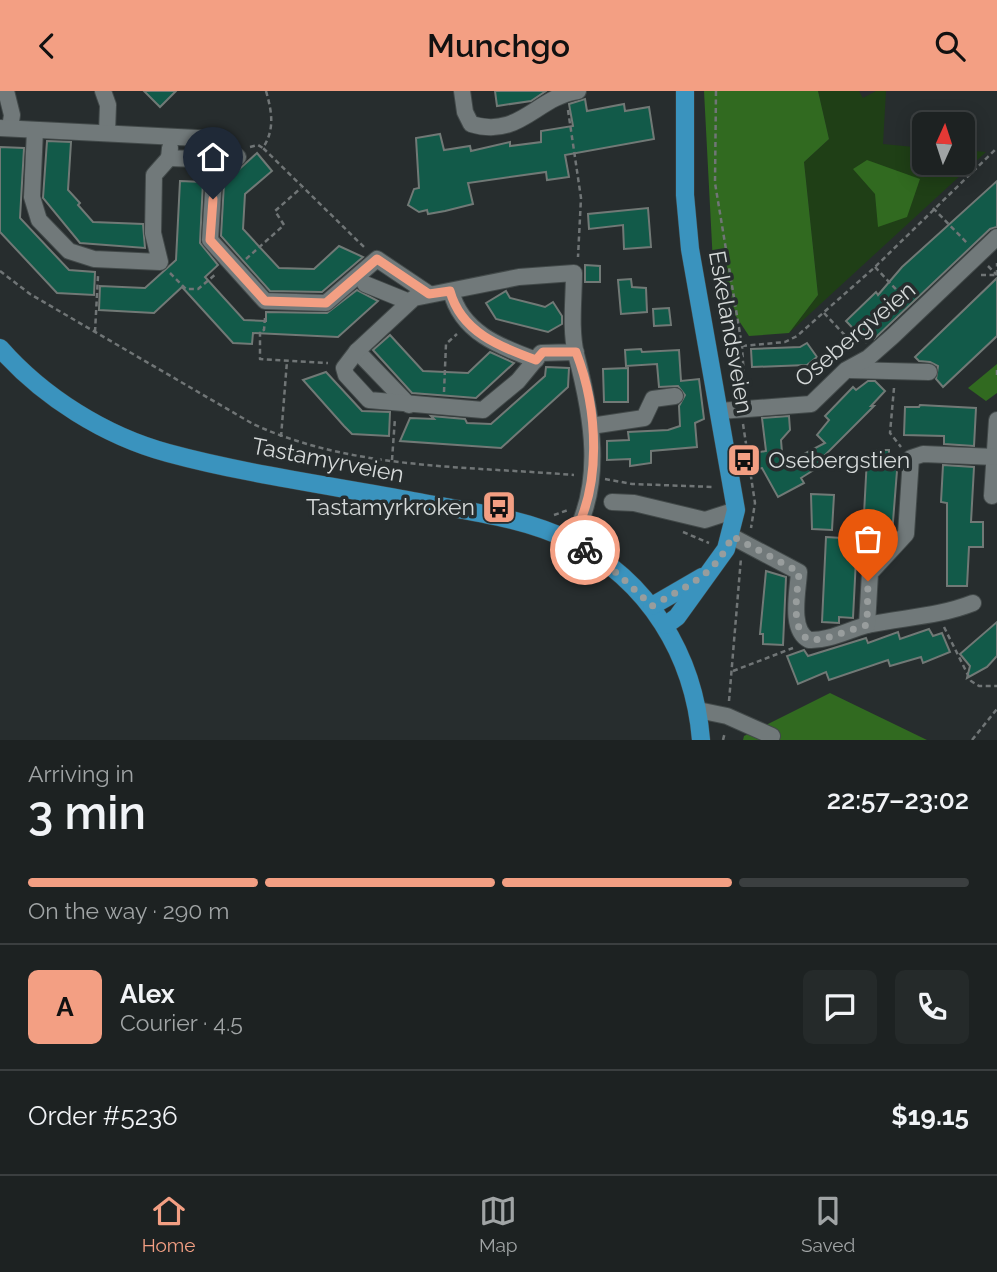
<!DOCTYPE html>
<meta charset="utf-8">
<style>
:root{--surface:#1d2222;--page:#252a2a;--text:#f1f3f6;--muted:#a0a4a5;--line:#3b3f40;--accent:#f39f83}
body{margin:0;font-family:Raleway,sans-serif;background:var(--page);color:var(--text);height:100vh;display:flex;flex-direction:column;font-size:26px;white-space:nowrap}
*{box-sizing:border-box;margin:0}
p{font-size:23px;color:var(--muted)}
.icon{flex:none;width:38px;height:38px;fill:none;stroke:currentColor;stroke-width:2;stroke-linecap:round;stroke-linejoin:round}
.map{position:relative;height:649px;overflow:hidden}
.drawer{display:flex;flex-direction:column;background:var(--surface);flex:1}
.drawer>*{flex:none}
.needle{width:46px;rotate:3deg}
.fabs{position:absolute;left:912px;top:21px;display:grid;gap:14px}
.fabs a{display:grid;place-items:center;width:63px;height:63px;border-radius:10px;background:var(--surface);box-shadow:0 4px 18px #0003,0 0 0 2px var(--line);font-size:35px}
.pin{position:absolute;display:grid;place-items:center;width:60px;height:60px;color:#fff;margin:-72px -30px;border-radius:50% 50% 50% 0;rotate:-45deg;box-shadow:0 0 7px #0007}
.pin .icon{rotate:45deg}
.courier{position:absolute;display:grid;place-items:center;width:70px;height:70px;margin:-35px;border:5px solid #f39f83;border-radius:50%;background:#fff;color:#222;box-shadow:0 2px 9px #0007}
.head em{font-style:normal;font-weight:600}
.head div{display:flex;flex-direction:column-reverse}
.head{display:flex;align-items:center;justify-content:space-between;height:119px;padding:0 28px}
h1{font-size:46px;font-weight:600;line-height:52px}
.bar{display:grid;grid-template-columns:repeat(4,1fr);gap:10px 7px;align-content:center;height:84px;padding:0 28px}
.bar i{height:9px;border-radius:5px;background:var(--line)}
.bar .on{background:var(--accent)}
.bar p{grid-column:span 4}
.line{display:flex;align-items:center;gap:18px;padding:0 28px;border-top:2px solid var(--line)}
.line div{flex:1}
.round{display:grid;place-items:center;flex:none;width:74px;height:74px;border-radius:10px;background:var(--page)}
header{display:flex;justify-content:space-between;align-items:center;height:91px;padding:0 28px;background:var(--accent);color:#111;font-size:32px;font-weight:600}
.dock{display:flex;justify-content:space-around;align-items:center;height:98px;border-top:2px solid var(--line);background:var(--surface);font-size:19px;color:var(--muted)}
.dock a{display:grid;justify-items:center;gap:4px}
.dock .on{color:var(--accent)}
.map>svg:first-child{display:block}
</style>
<header><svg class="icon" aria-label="back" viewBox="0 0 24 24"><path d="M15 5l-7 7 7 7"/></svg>Munchgo<svg class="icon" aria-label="search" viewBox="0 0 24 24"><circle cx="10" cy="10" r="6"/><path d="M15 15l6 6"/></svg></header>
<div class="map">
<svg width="997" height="649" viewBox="0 0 997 649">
<rect width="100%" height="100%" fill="#272d2e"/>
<polygon fill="#1f3f16" points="818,0 859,0 863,7 876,0 886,0 883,53 924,57 924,72 962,72 963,59 986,61 789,242 818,204 804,71 829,48"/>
<g fill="#316a20">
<polygon points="704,0 818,0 829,48 804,71 818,204 789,242 749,245 714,192"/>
<polygon points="867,69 920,88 907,126 878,136 875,103 853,78"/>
<polygon points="997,273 997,302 986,310 968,297"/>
<polygon points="830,602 927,649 743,649 744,645"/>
</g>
<g fill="#125a49" stroke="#717976" stroke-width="2">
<polygon points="144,0 176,0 160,16"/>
<polygon points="495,0 546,0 531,10 497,15"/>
<polygon points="585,8 587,20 624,13 625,20 649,16 654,48 565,64 569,86 547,89 546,81 468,92 473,113 445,120 428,123 427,119 419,121 408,114 414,98 419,97 416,47 440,43 444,59 470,55 471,60 510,51 510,55 541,51 541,40 573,35 569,13"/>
<polygon points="47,50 71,51 68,99 80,112 78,114 93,131 143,133 145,157 80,152 43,107"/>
<polygon points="0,56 24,57 20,127 69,179 95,181 94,204 57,202 0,141"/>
<polygon points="257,62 272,80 245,103 243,138 279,177 314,178 339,155 363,166 322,201 270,200 221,145 224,92"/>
<polygon points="180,90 203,91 200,152 218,174 205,186 244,229 266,230 266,221 327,222 357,199 378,210 338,246 253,242 252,253 233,252 182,196 154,222 99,219 100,195 145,197 176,169"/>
<polygon points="997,90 997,136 990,138 874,248 872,245 866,251 846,230 876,201 878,204 902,176"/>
<polygon points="648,117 651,156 624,158 623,134 589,138 588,123"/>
<polygon points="585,174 600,175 600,191 585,191"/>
<polygon points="997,187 997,245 943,296 936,288 938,275 930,271 919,270 915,266"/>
<polygon points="631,188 632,196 646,197 647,221 621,223 618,189"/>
<polygon points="506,200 510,207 538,214 545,216 553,211 562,225 562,233 548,241 496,228 486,212"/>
<polygon points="669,217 671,234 654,235 653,218"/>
<polygon points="390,244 423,280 468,282 490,261 514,272 476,307 412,302 373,259"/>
<polygon points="807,252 817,266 807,274 752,276 751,258 800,256"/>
<polygon points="641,258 642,261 679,259 681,290 699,288 704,328 695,332 697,356 651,360 651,372 630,375 630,368 607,369 607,350 629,349 628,341 668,339 680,335 679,315 685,304 678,295 659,296 657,273 626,275 625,259"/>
<polygon points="546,276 569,277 568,296 501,357 400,350 410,327 434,328 431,325 465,328 467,332 491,333 545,285"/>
<polygon points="628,277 628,311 604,311 603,278"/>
<polygon points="326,281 362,320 390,321 389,345 352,343 344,335 303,289"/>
<polygon points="868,290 875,290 885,300 871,315 874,315 819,370 820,375 801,387 804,392 778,406 762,377 756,378 754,362 766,360 762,327 789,325 790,339 781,349 783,374 825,352 817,344 829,329 825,325 853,296 856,299"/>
<polygon points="920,314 976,317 974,355 944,353 944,345 904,344 905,316 919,316"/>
<polygon points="874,359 889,359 889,367 898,367 892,443 863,442 867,367 873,366"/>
<polygon points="943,374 974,376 971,431 983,431 983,456 969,456 967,495 947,495 947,412 941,411"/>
<polygon points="811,403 834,404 832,439 812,438"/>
<polygon points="826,446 857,448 853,527 839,526 839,532 822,531"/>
<polygon points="766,480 786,486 783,554 763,553 763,543 760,543"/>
<polygon points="997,531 997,565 987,576 967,587 970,575 960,563"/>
<polygon points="929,538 933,545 942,542 950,561 923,572 921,566 890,575 888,569 829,589 826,581 798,593 787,565 804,559 808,565 866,547 868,552 898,541 900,548"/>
</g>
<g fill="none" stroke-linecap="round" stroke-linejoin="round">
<g stroke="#424949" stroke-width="18">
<g id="minor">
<polyline points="6,0 12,24 10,37"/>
<polyline points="103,0 108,14 107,41"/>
<path d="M462,0L465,21L471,33C520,48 536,6 578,0"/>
<polyline points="0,37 217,48 238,66 214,87 210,149 265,210 326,212 377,168 429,203"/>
<polyline points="35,39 32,106 39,129 69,160 94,168 160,171 153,142 154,84 169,67"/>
<polyline points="170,57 169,67 197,68 209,78"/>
<polyline points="365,193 407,210"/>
<path d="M451,200C461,241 500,256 536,269"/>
<polyline points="357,260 409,314"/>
<polyline points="848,279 929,281"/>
<polyline points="720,320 811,313 846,279 868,267 893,245 997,146"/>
<polyline points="591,335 644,327 653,308 675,305"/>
<polyline points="992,405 997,329"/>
<polyline points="612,411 634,412 705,429 736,419"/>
<path d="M731,445L799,481C798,500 789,539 809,549C829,550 848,539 867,534C904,526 937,526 973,512"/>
<path d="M571,450C605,393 592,324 576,263C570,238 574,207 574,182L519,186L414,207L357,260L344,277L346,284L369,309L483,319L518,290L541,262L576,261"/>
<polyline points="867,534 870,482 906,443 911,367 923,363 995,366"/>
<polyline points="698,619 727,625 772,645"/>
</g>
</g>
<g stroke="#424949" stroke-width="19">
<g id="major">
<path d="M0,257C43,306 105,345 168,362C245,383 334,395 413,410C465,420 523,426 571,450C649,490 694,564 701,649"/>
<polyline points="652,515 702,486"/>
<polyline points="666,534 677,526 726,458 736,419 690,158 685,104 685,0"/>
</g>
</g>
<g stroke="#707576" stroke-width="2.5" stroke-dasharray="5 3.5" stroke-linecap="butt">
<path d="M266,0C272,21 275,38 263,57L366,158"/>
<polyline points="716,0 715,92 742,255 745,302"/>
<polyline points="568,19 581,107 578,166"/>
<polyline points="250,56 258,54 263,57"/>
<polyline points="933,117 967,152"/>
<polyline points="246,168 284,134 275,120 301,97"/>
<polyline points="988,175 997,184"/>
<polyline points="875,176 906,209"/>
<path d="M0,180L30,203L253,333C353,379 467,375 574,384"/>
<polyline points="170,182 186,198 198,198 217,182"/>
<polyline points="981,184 996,184"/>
<polyline points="997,184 997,172"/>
<polyline points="824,222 855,255"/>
<polyline points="265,227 264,239 260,240 260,268 328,272"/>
<polyline points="95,241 98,185"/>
<polyline points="742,255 785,251 797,245 875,176 997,57"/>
<polyline points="997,279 997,287"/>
<polyline points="894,297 890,342 901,356"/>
<polyline points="444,301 446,253 457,243"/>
<polyline points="743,333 755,412 751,437"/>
<polyline points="281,346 287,270"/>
<polyline points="392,369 395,327"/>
<polyline points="605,388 632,393 714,396"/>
<polyline points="554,424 568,419"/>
<polyline points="683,441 709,452"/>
<polyline points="944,536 971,590 979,595 997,595"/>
<polyline points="733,580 793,557"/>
<polyline points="729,610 741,467"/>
<polyline points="723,649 725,641"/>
<polyline points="972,649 997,618"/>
</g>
<use href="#minor" stroke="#71797a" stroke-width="16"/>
<use href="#major" stroke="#3a93be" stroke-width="18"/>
</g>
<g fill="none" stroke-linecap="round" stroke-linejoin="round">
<path stroke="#989d9d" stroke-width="7" stroke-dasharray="0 12.6" d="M585,459L618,483L652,515C686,495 716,485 732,445L799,481C798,500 789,538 809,549L823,548L867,534L868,490"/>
<path stroke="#f39f83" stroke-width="9" d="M213,108L210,149L265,210L326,212L377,168L429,203L450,200C461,241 500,256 536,269L543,261H576C598,318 603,397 570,450L585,459"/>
</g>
<defs>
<g id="bus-square" transform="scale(1.75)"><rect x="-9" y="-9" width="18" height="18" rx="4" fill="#f39f83" stroke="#272d2e"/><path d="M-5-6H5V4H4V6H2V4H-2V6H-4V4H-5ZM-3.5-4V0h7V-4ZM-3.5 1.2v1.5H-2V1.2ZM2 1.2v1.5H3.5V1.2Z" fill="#111"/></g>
</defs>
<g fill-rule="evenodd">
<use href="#bus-square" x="744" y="369"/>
<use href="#bus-square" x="499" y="416"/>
</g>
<g text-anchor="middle" stroke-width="7" stroke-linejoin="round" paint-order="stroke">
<g font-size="23" fill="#d5d9d9" stroke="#272d2e">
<text transform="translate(731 241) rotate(80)" y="8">Eskelandsveien</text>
<text transform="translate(855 243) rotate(-40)" y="8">Osebergveien</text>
<text transform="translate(328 369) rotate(11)" y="8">Tastamyrveien</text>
</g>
<g font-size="23" fill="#d5d9d9" stroke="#272d2e" text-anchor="start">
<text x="768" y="377">Osebergstien</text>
<text x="475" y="424" text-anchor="end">Tastamyrkroken</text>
</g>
</g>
</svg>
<div class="fabs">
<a><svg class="needle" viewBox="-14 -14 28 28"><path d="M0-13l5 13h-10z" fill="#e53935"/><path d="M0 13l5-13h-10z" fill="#a0a4a5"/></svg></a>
</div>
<div class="pin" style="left:868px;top:490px;background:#ea580c"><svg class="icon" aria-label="bag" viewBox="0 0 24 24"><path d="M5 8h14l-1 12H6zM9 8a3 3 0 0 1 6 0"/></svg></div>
<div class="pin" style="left:213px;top:108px;background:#1f2937"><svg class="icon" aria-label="home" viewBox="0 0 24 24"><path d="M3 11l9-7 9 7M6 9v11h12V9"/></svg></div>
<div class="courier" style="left:585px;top:459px"><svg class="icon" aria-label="bike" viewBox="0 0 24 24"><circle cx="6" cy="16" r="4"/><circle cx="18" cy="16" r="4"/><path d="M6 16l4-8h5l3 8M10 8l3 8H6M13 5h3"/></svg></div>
</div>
<section class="drawer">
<div class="head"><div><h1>3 min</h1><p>Arriving in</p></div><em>22:57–23:02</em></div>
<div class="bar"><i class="on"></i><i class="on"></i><i class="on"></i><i></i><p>On the way · 290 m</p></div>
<div class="line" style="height:126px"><b class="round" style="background:var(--accent);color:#111">A</b><div><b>Alex</b><p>Courier · 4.5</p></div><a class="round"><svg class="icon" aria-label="chat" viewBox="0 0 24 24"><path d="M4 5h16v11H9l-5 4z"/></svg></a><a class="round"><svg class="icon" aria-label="phone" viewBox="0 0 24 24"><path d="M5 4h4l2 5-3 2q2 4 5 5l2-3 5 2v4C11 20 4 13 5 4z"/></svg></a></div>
<div class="line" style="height:91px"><div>Order #5236</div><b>$19.15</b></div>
</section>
<nav class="dock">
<a class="on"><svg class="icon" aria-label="home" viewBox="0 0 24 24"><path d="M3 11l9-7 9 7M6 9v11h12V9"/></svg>Home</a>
<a><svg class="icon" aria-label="map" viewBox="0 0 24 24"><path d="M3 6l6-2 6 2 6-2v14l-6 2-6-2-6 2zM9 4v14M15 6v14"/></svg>Map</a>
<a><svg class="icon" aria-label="saved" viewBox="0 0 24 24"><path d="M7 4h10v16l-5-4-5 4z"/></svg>Saved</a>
</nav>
